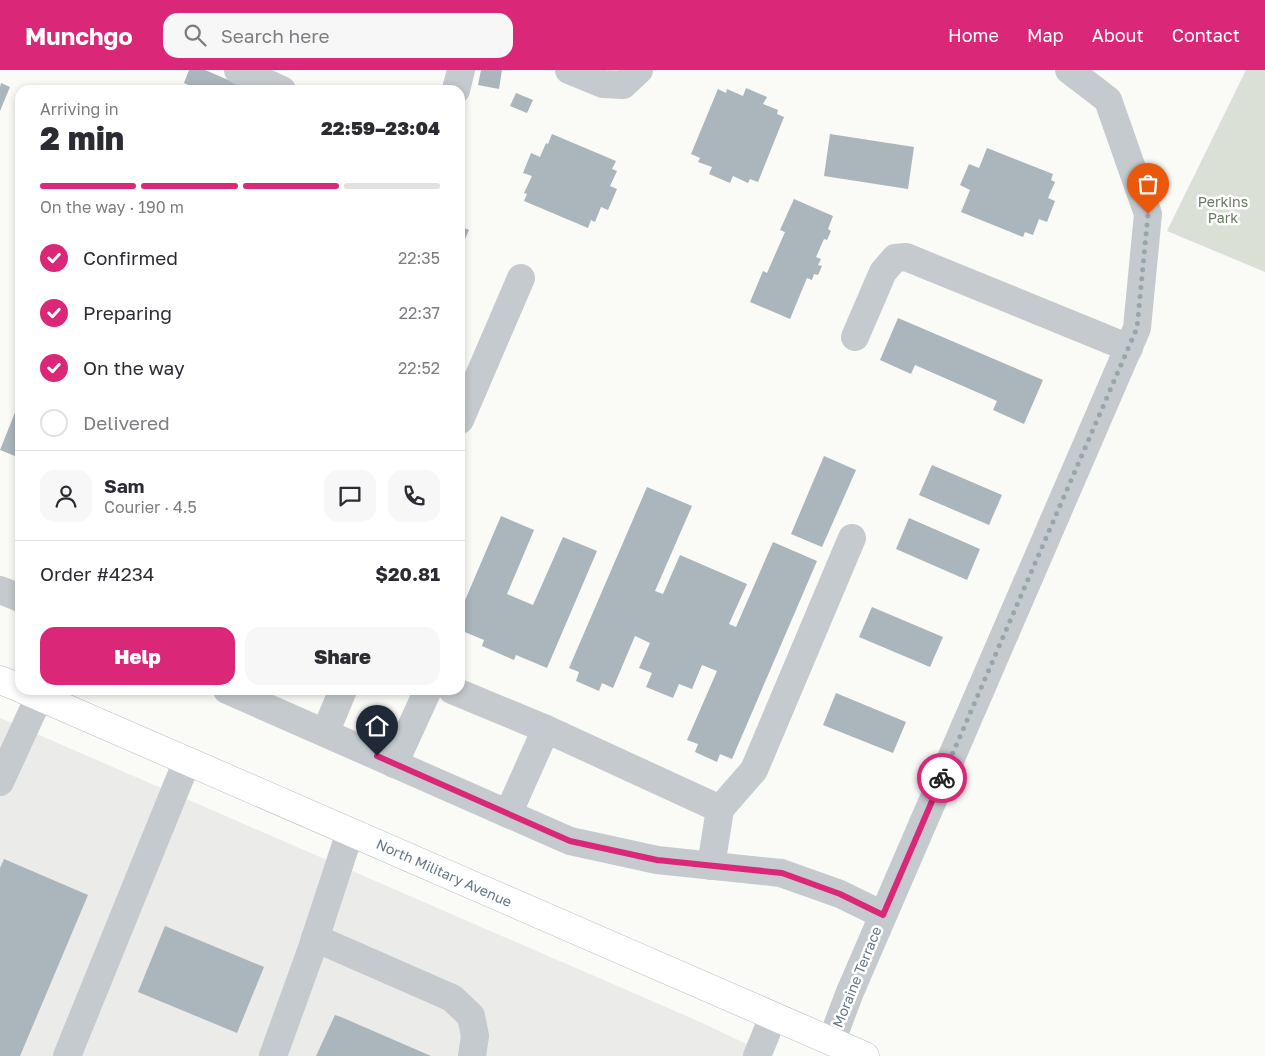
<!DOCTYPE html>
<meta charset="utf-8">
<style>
:root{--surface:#fff;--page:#f7f7f7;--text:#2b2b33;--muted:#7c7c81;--line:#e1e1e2;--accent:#db2777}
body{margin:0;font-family:"Golos Text",sans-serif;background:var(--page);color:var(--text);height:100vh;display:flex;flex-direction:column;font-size:19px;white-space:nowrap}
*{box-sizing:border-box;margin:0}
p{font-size:16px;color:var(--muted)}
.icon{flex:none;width:28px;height:28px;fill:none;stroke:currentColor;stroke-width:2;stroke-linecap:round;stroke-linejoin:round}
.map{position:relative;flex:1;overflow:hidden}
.sheet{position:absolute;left:15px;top:15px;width:450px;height:610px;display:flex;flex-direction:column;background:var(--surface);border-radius:15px;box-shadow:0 2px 8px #0003}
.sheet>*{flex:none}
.pin{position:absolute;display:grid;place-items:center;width:42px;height:42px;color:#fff;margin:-51px -21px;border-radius:50% 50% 50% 0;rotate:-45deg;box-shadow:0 0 5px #0007}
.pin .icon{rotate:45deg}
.courier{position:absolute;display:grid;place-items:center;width:50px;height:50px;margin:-25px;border:4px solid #db2777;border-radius:50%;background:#fff;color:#222;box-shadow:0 1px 6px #0007}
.overview em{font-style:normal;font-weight:800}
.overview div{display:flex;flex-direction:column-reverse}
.overview{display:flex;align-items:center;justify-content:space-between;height:85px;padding:0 25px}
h1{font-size:32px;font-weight:800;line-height:38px}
.bar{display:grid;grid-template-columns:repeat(4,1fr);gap:8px 5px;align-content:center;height:60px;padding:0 25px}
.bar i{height:6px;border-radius:4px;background:var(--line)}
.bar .selected{background:var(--accent)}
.bar p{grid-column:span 4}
.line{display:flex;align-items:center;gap:12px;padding:0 25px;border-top:1px solid var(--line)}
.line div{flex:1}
.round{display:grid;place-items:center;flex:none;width:52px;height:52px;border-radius:15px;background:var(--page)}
ol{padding:0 25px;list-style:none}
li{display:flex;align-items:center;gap:15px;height:55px}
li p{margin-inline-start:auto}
li .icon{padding:5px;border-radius:50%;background:var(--accent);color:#fff;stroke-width:4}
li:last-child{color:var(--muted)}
li i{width:28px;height:28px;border:2px solid var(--line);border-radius:50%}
.primary-button{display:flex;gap:10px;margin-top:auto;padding:10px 25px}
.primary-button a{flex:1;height:58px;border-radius:15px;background:var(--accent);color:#fff;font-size:20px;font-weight:800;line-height:58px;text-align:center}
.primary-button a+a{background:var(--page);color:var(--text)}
header{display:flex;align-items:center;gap:30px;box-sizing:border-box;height:70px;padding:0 25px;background:var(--accent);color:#fff}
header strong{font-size:24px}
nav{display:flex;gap:28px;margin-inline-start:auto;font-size:18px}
.search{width:350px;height:45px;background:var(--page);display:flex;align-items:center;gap:12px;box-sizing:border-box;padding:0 18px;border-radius:15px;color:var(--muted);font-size:19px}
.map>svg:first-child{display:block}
</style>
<header>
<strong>Munchgo</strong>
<div class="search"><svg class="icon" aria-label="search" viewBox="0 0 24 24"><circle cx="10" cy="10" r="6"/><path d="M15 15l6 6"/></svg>Search here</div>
<nav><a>Home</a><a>Map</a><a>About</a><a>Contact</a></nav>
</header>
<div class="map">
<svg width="1265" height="986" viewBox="0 0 1265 986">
<rect width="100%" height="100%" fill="#fafaf7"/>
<polygon fill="#ebebea" points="0,648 698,951 772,986 0,986"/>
<polygon fill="#dae0d6" points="1246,0 1265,0 1265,202 1167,161"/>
<g fill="#abb5bc">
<polygon points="189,0 205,0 252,20 200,20 184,13"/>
<polygon points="481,0 502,0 499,19 478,15"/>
<polygon points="1,13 10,17 0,41 0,17"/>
<polygon points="746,18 767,27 763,34 778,40 777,44 784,47 758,112 750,109 748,113 733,106 730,113 709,104 712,97 698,92 700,88 691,84 718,19 726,23 727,19 743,26"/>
<polygon points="516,23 533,30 527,43 510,36"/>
<polygon points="552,64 616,91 612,99 617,101 610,116 617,119 608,140 601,137 595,152 591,150 588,158 524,131 527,124 524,123 532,106 523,103 531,83 540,87 546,73 548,74"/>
<polygon points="830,64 914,77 908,119 824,106"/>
<polygon points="987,78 1053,104 1051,110 1055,112 1048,128 1055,131 1047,152 1039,149 1033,165 1025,162 1023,167 961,142 970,120 960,115 969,94 979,98"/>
<polygon points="794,129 833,146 828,159 831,161 827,170 824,169 816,187 821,189 818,195 822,196 818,205 814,204 812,210 807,208 790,249 750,232 763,201 767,203 785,162 780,160"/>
<polygon points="460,156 469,160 460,180"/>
<polygon points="898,248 1043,310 1024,354 993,340 997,331 915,295 911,304 880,290"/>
<polygon points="20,330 20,388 0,380"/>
<polygon points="824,386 856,400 822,477 791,464"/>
<polygon points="932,395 1002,425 989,455 919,425"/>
<polygon points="647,417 692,436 655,521 663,524 680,485 747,514 729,554 736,557 773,472 817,491 732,689 720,684 717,692 695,682 698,674 687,670 717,601 702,595 692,619 679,614 673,628 646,617 652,603 639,598 650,573 635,566 613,618 602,613 599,621 576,611 579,602 569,598"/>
<polygon points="501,446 534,460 507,524 533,535 563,467 597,481 547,598 516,585 514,590 482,576 484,570 460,560 460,542"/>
<polygon points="909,448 980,479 967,510 896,479"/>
<polygon points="872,537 943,567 930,597 859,567"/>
<polygon points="836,623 906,652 893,683 823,655"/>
<polygon points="4,789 88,825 20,986 0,986 0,798"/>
<polygon points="165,856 264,897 237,963 138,922"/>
<polygon points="335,945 341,947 431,986 316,986"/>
</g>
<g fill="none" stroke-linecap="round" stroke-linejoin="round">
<g stroke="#b7bdc1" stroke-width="29">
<g id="major">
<polyline points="0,610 20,618"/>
<polyline points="24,620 865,986"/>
</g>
</g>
<g stroke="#c4cacd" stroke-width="28">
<polyline points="238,0 282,20"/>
<polyline points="569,0 603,14 623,15 639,0"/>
<polyline points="456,20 461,0"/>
<polyline points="855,267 883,202 895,188 906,187 1129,278"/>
<polyline points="460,350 521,208"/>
<polyline points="0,520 20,528"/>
<polyline points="227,620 570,771 657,790 781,803 840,824 883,845"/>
<polyline points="452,620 546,659 508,744"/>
<polyline points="546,659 720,739 711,796"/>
<polyline points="325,663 343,620"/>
<polyline points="394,694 428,620"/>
<polyline points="0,712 39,627"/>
<polyline points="720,739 754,700 852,468"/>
<polyline points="315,868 452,928 471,946 475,966 472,986"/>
<polyline points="831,972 850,922 1137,258 1148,144 1108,30 1069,0"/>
<polyline points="67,986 187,691"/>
<polyline points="273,986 311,881 350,762"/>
<polyline points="757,986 773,947"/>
</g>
<use href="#major" stroke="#fff" stroke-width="28"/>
</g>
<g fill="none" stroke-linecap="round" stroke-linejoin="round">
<polyline stroke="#97a5ad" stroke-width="5" stroke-dasharray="0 9" points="942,708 1137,258 1148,144"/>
<polyline stroke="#db2777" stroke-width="6" points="377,686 570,771 657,790 782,803 840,824 883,845 942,708"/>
</g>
<g text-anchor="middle" stroke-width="5" stroke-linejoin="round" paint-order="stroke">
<g font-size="14" fill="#677b61" stroke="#fff">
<text x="1223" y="137">Perkins<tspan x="1223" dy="16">Park</tspan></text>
</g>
<g font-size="14" fill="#627785" stroke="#fff">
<text transform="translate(444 803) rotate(24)" y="5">North Military Avenue</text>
<text transform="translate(857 907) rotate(-68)" y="5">Moraine Terrace</text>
</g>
</g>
</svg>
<div class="pin" style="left:1148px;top:144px;background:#ea580c"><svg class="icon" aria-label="bag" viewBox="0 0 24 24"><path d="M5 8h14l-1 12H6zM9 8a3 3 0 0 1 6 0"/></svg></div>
<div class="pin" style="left:377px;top:686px;background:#1f2937"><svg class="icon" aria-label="home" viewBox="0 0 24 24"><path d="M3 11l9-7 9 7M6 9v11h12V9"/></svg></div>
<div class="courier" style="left:942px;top:708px"><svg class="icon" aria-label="bike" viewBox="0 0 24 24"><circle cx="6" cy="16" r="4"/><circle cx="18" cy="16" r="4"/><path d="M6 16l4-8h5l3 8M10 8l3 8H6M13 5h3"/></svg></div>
<section class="sheet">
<div class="overview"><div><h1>2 min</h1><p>Arriving in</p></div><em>22:59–23:04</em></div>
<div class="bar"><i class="selected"></i><i class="selected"></i><i class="selected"></i><i></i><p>On the way · 190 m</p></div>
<ol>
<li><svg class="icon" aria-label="check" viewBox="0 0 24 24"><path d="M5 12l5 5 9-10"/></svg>Confirmed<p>22:35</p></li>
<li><svg class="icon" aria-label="check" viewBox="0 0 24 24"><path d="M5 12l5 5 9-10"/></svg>Preparing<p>22:37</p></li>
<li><svg class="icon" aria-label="check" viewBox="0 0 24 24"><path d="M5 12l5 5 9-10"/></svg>On the way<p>22:52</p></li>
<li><i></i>Delivered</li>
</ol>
<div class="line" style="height:90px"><a class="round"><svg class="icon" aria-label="person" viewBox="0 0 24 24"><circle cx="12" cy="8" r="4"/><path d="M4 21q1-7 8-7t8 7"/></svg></a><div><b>Sam</b><p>Courier · 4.5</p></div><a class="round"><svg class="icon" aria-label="chat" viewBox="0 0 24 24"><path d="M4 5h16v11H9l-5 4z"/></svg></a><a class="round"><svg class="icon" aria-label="phone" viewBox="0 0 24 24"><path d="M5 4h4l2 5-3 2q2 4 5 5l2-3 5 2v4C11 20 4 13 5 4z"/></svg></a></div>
<div class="line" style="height:65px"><div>Order #4234</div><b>$20.81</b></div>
<div class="primary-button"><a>Help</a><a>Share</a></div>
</section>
</div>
